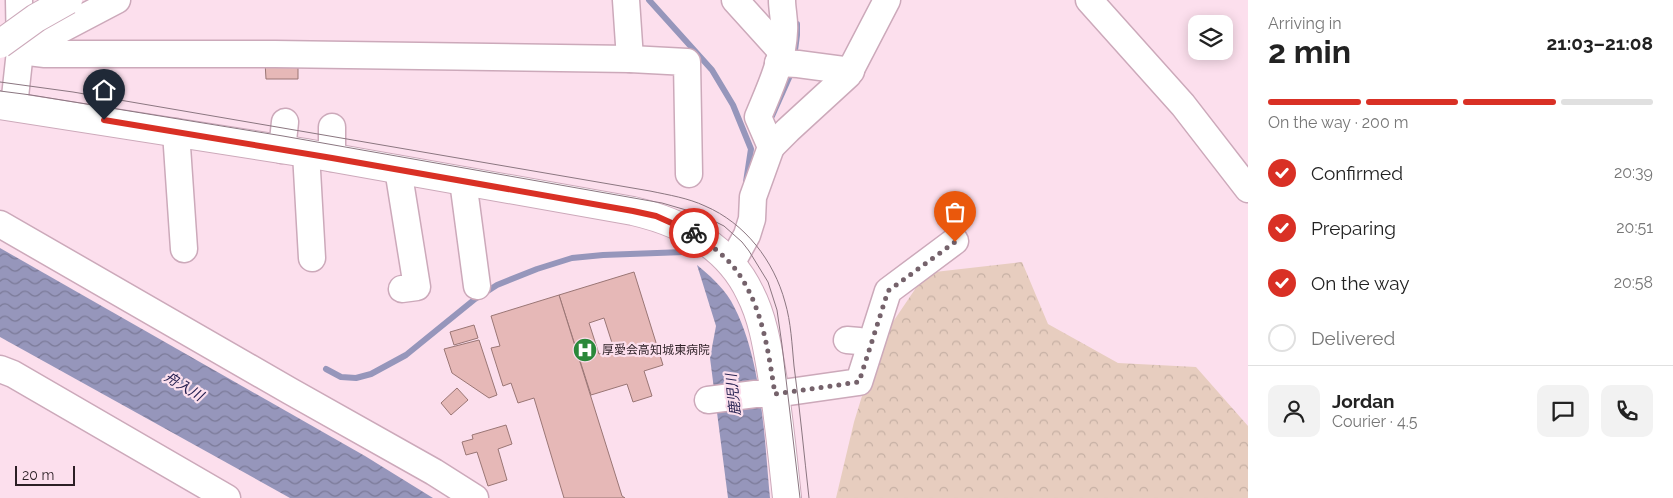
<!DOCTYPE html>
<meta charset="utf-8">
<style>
:root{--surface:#fff;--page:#f2f2f2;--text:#222;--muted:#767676;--line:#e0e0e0;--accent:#d93025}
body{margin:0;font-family:Raleway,"Noto Sans JP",sans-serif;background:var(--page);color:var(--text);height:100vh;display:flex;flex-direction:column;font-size:19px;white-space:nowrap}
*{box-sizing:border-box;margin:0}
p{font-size:16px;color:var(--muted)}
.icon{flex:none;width:28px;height:28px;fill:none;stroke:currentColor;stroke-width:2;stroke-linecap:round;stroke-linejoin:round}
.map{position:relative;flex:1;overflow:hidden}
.details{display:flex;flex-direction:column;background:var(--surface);width:425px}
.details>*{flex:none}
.controls{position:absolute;left:1188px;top:15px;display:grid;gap:10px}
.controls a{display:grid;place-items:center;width:45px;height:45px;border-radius:10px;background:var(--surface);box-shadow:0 2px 12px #0003;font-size:25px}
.scale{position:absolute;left:15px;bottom:12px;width:60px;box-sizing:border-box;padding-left:5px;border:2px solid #2c1f25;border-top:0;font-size:14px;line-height:18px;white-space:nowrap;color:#2c1f25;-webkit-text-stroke:4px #fcdfed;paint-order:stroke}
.pin{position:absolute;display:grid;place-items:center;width:42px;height:42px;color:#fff;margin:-51px -21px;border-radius:50% 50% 50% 0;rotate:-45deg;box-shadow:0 0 5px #0007}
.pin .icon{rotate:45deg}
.courier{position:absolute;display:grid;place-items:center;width:50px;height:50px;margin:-25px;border:4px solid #d93025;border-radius:50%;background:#fff;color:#222;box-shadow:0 1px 6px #0007}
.headline em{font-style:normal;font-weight:700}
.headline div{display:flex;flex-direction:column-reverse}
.headline{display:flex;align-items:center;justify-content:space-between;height:85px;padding:0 20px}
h1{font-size:32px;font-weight:700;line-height:38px}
.bar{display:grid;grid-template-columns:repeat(4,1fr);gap:8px 5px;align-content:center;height:60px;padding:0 20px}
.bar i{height:6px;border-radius:4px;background:var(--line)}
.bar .active{background:var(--accent)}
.bar p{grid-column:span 4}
.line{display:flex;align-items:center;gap:12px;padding:0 20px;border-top:1px solid var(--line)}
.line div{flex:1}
.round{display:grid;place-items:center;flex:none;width:52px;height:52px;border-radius:10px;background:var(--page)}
ol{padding:0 20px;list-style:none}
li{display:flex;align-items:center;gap:15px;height:55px}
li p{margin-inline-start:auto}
li .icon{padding:5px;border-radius:50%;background:var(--accent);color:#fff;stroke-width:4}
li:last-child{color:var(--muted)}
li i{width:28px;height:28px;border:2px solid var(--line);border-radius:50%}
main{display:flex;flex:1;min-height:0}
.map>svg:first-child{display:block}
</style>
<main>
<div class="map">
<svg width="1248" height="498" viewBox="0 0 1248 498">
<defs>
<pattern id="forest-crowns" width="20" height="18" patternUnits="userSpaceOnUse" patternTransform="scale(1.25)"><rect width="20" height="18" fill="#e7cdbf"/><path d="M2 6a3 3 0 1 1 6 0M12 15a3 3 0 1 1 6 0" fill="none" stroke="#c6b0a4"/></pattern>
<pattern id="water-waves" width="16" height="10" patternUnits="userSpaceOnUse" patternTransform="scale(1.25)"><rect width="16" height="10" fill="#9696bb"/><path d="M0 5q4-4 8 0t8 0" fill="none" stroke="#7b7a98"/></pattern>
</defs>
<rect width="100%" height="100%" fill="#fcdfed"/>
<polygon fill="url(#forest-crowns)" points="1022,262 1048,324 1118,363 1196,367 1248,426 1248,498 836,498 854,422 878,344 926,273"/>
<g fill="url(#water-waves)">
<polygon points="0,248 365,456 433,498 290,498 0,337"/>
<path d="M697,265C709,275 722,286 731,301C762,356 764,435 770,498H728L710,358L716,326Z"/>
</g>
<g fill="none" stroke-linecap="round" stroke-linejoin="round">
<g stroke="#9696bb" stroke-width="6">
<polyline points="649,0 712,70 733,105 751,149 746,182"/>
<polyline points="794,58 797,35 797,24"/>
<polyline points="772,116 792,71"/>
<polyline points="326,369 341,377 356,378 371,374 406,355 475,299 497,285 537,269 572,258 603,255 684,252"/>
</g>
</g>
<g fill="#e6b8b7" stroke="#9a7675" fill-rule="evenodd">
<polygon points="265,62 298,62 298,79 266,79"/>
<path d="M634,272L663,365L644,371L652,396L633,402L627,384L591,395L559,295ZM604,318L614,349L599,354L589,323Z"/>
<polygon points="559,295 622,496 625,498 564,498 534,398 518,403 511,383 503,386 491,348 500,346 491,316"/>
<polygon points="474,325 478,338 454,345 450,332"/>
<polygon points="479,340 497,395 489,398 452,373 444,349"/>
<polygon points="457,388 468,400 451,415 441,403"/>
<polygon points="506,425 512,444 498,449 507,480 488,486 477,452 466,455 462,442 473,439 472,435"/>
</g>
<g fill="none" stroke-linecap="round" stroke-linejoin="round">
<g stroke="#cca9ba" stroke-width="29">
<g id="minor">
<polyline points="626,0 630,59"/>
<polyline points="735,0 781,51"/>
<polyline points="1089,0 1183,105 1248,189"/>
<polyline points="20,51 45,54 275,54 630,59 687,62 689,174"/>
<polyline points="20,51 117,0"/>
<polyline points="778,63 798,64 851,71"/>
<polyline points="14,106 20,51 19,0"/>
<polyline points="176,132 184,249"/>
<polyline points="771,147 788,130 848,75 887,0"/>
<polyline points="282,150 285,122"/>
<polyline points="306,153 312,258"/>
<polyline points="332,158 332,127"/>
<polyline points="398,169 417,287 402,289"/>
<polyline points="463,181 477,286"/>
<polyline points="0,224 290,391 434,472 475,498"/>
<path d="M731,264L747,235L752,219L753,197L771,147L758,117C769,90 783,62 784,31C785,21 782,10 782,0"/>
<polyline points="847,340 859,341 869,347"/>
<polyline points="0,369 13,374 227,498"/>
<polyline points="708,400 755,394 775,394 859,382 888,291 955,241"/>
</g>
</g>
<g stroke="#cca9ba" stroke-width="30">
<path id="highway" d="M0,105L306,153L633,211C681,222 728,246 750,293C764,320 768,352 773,381C779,420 783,459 787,498"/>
</g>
<use href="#minor" stroke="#fff" stroke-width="26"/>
<use href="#highway" stroke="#fff" stroke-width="28"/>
<g stroke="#8b7680" stroke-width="1">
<path d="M0,82L73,92L650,191C669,195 688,198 705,206C745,223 774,261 785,302C791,322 792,345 794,366C800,410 804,454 809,498"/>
<polyline points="0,91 31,95 283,136 662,203 700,214 724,226 742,242 749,251 768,282 777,310 782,345 800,498"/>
</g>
<g stroke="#cca9ba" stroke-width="30" stroke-linecap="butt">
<polyline id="major-bridge" points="0,44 36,18 68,0"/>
</g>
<use href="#major-bridge" stroke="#fff" stroke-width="28"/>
</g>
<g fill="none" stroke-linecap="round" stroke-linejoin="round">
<path stroke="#75626b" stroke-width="5" stroke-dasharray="0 9" d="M694,233C707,243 721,252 732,265C762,301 768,350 775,394L859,382L888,291L955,242"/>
<polyline stroke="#d93025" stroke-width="6" points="104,120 332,158 633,211 656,216 694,233"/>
</g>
<defs>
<g id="hospital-disc" transform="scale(1.25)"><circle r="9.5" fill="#2a883a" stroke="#fcdfed"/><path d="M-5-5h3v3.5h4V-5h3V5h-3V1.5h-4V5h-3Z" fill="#fff"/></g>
</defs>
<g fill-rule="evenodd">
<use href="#hospital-disc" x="585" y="350"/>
</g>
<g text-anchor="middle" stroke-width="4.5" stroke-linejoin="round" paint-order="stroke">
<g font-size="12" fill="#2c1f25" stroke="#fcdfed" text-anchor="start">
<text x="602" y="354">厚愛会高知城東病院</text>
</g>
<g font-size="14" font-style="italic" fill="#262151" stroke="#fcdfed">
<text transform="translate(184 386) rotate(31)" y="5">舟入川</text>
<text transform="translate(733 395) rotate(-96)" y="5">鹿児川</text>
</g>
</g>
</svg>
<div class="controls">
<a><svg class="icon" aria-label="layers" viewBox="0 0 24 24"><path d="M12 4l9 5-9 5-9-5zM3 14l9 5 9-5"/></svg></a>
</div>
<div class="scale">20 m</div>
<div class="pin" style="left:955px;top:242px;background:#ea580c"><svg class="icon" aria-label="bag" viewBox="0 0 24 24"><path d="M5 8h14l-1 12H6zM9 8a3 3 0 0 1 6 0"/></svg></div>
<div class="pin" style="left:104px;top:120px;background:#1f2937"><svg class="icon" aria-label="home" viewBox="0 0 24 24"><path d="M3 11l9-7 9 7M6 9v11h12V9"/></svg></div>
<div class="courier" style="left:694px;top:233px"><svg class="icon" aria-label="bike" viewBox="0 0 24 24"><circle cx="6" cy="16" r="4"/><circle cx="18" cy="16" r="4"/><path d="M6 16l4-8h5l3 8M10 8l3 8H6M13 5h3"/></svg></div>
</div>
<section class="details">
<div class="headline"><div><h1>2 min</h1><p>Arriving in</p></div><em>21:03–21:08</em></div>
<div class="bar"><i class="active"></i><i class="active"></i><i class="active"></i><i></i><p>On the way · 200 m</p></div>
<ol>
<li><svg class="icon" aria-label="check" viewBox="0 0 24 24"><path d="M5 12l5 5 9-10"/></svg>Confirmed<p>20:39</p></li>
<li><svg class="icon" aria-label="check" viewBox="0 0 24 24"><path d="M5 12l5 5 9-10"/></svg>Preparing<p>20:51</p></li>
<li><svg class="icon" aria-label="check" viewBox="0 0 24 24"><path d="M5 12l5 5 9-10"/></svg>On the way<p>20:58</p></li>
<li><i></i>Delivered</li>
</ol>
<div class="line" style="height:90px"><a class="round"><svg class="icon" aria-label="person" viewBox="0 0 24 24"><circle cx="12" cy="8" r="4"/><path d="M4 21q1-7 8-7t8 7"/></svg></a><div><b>Jordan</b><p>Courier · 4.5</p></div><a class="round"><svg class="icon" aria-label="chat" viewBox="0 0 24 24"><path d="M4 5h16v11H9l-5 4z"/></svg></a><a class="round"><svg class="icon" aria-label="phone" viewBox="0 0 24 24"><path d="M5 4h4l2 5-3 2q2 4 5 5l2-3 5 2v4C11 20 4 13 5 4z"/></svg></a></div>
</section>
</main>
